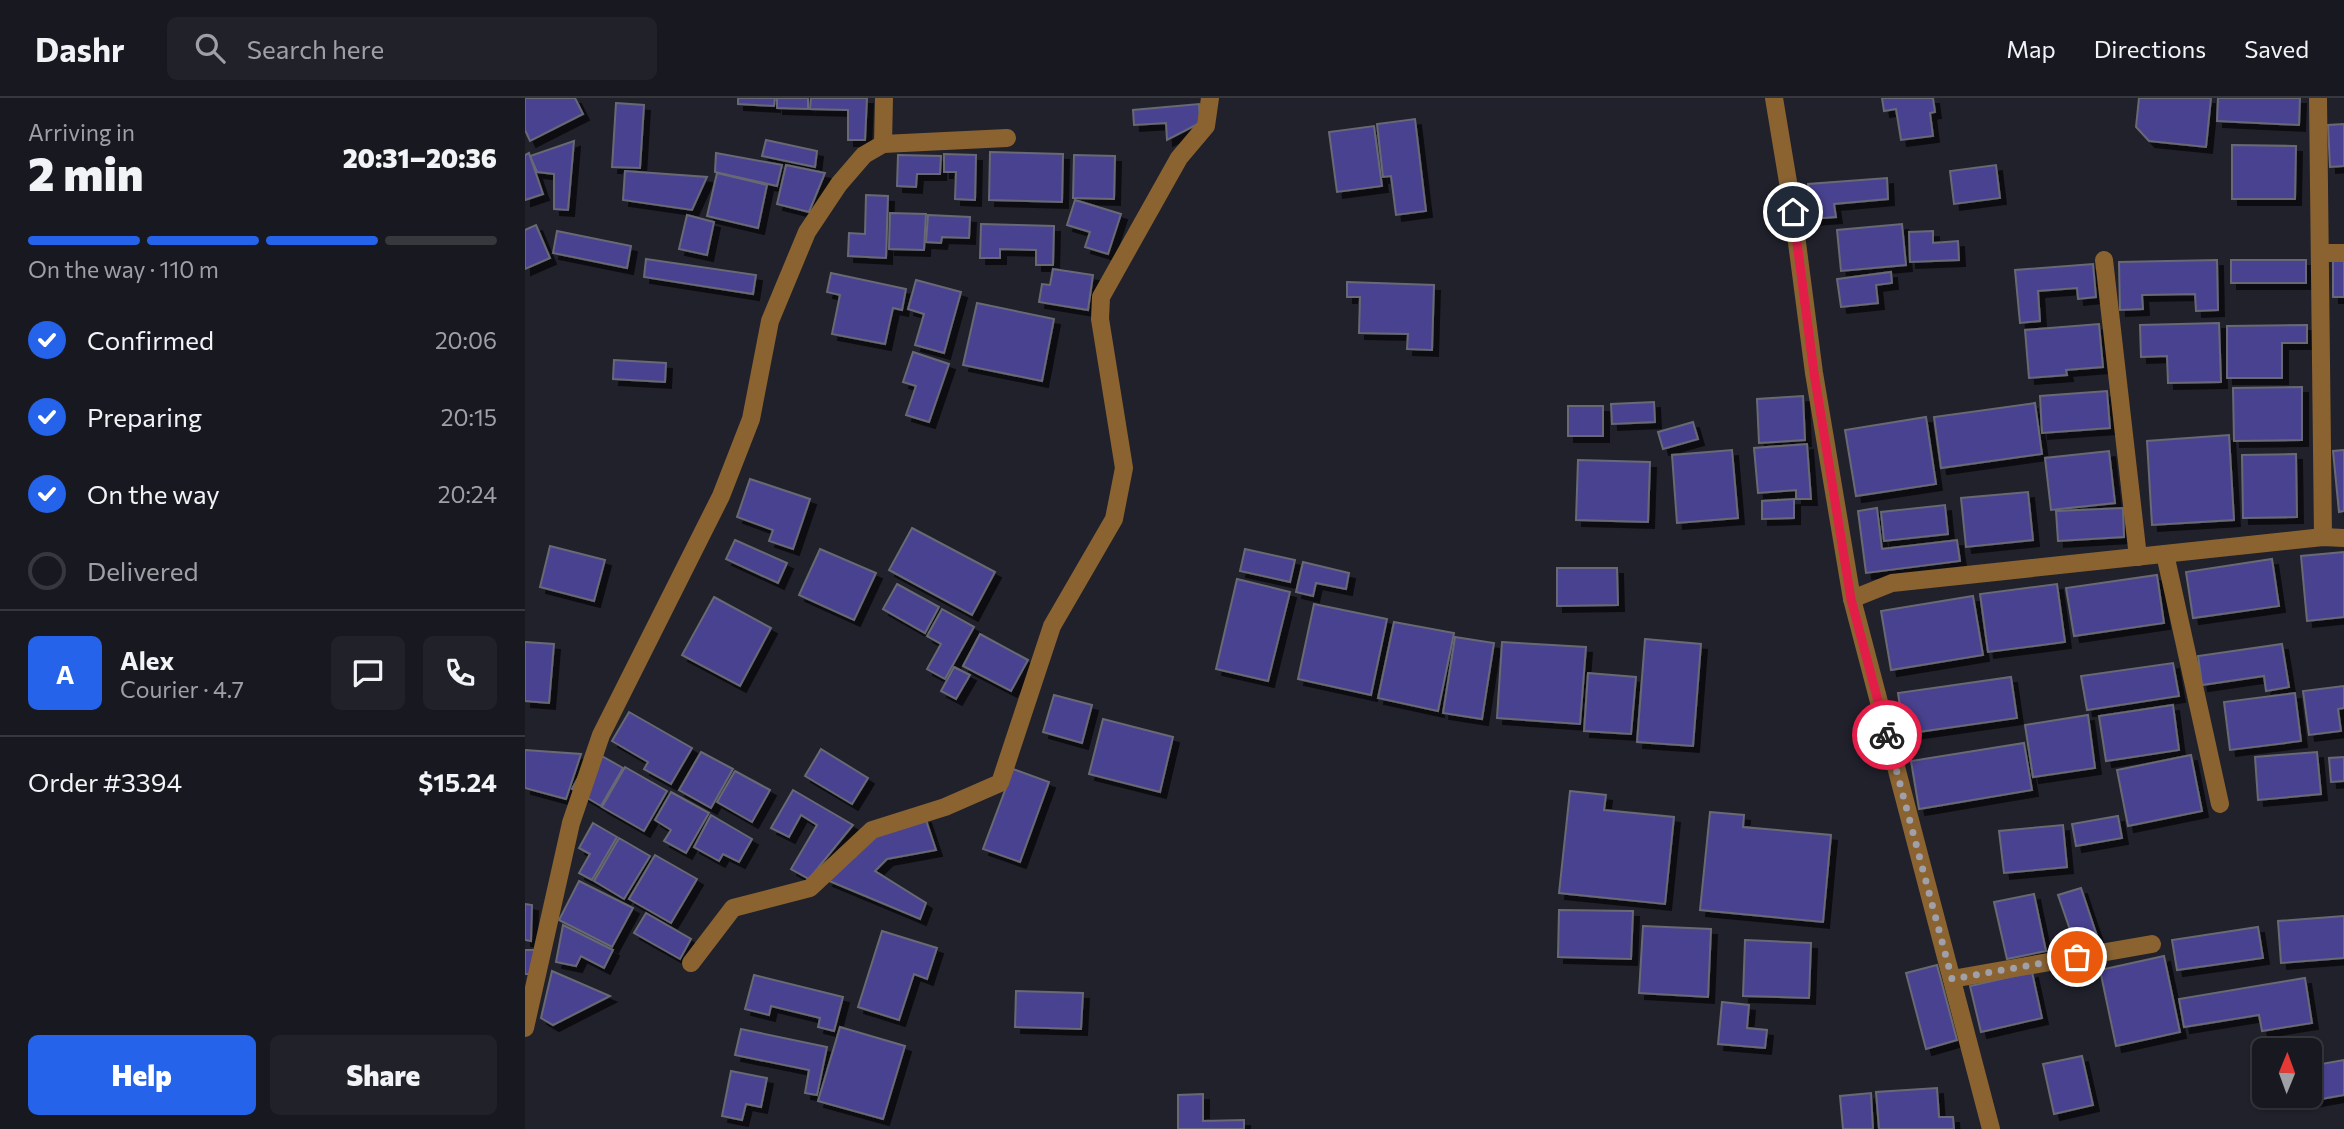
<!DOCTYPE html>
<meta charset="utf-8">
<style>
:root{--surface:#181920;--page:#212229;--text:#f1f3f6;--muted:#9fa0a5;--line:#36383e;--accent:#2563eb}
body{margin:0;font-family:Commissioner,sans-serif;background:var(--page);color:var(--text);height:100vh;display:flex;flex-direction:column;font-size:26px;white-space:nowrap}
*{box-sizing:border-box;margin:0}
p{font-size:23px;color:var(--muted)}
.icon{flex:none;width:38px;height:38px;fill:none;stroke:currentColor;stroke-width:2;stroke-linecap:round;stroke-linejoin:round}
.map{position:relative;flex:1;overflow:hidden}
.sheet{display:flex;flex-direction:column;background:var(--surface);width:525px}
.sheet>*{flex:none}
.needle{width:46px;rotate:1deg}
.fabs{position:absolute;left:1727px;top:940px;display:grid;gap:14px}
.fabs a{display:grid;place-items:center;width:70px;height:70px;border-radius:10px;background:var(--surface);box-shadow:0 2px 5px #0004,0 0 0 2px var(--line);font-size:35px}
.pin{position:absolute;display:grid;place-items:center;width:60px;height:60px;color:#fff;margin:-30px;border:4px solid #fff;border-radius:50%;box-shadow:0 2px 7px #0007}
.courier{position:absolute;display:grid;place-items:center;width:70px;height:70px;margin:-35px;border:5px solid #e11d48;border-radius:50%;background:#fff;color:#222;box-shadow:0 2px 9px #0007}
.overview em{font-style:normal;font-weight:800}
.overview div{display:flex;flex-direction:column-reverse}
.overview{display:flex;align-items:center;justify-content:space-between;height:119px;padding:0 28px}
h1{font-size:46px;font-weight:800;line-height:52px}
.bar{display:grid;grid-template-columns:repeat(4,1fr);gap:10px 7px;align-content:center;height:84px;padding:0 28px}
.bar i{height:9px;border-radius:5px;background:var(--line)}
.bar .on{background:var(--accent)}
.bar p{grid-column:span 4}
.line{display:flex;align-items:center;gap:18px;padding:0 28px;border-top:2px solid var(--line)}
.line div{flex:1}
.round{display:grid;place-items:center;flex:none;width:74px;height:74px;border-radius:10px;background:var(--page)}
ol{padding:0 28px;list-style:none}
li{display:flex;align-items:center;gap:21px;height:77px}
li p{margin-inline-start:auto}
li .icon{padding:7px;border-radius:50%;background:var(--accent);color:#fff;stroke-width:4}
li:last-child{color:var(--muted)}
li i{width:38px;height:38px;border:4px solid var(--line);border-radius:50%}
.button{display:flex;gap:14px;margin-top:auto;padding:14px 28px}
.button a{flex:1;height:80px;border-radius:10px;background:var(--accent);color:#fff;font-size:28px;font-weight:800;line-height:80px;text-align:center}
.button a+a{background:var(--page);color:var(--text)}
header{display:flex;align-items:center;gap:42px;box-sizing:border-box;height:98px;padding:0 35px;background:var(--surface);border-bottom:2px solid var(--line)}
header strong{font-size:33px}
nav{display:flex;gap:38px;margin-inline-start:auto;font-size:24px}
.search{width:490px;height:63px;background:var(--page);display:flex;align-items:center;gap:18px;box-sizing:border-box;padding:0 24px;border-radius:10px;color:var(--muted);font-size:26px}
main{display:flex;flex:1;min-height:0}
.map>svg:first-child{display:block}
</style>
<header>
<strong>Dashr</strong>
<div class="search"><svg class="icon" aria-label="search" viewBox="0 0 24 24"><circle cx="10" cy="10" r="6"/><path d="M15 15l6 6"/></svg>Search here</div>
<nav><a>Map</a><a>Directions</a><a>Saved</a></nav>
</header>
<main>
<section class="sheet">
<div class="overview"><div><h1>2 min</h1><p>Arriving in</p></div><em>20:31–20:36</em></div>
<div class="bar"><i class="on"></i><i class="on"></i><i class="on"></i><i></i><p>On the way · 110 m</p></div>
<ol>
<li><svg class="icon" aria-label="check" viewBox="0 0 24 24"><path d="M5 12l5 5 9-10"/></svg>Confirmed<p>20:06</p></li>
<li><svg class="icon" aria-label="check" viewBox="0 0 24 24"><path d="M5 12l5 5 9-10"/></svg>Preparing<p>20:15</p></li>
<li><svg class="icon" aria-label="check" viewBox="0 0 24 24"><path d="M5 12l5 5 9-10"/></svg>On the way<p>20:24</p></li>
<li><i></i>Delivered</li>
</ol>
<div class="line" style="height:126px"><b class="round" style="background:var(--accent);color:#fff">A</b><div><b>Alex</b><p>Courier · 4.7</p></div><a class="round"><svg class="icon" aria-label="chat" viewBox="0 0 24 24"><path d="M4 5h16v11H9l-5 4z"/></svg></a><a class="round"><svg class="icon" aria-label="phone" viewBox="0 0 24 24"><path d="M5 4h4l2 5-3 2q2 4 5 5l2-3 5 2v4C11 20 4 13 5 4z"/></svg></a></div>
<div class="line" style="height:91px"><div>Order #3394</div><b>$15.24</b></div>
<div class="button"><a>Help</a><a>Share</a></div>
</section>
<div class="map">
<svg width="1819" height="1031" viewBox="0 0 1819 1031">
<defs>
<filter id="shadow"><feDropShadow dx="6" dy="6" stdDeviation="0" flood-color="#0009"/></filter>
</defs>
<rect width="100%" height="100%" fill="#20212b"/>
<g fill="#494290" stroke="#686975" stroke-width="2" filter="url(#shadow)">
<polygon points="0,0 50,0 58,16 5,43 0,32"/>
<polygon points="213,0 250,0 249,8 213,6"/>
<polygon points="252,0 283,0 283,11 252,10"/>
<polygon points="286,0 342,0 340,42 323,42 323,12 285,11"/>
<polygon points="1357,0 1408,0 1410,14 1405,15 1408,38 1376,42 1371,11 1359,13"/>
<polygon points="1614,0 1686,0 1681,49 1624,43 1611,29"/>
<polygon points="1693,0 1775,0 1774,27 1692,23"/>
<polygon points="91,5 119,7 115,70 87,69"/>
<polygon points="674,6 675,25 642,42 641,25 609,27 608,12"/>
<polygon points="890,21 901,113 871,117 866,78 858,79 852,26"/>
<polygon points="1819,26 1819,68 1805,69 1803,27"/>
<polygon points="849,28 857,88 812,94 804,34"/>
<polygon points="241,42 292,53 290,69 237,58"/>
<polygon points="49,43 43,112 29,111 29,76 12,74 5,58"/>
<polygon points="1707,47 1771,48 1770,101 1707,101"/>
<polygon points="465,54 538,56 537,104 464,102"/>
<polygon points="4,55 18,96 0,102 0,57"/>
<polygon points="191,55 257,67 252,88 190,74"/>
<polygon points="419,56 451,57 450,102 430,101 431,74 419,74"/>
<polygon points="373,57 416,58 415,76 392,76 391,89 372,88"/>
<polygon points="549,57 590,58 589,101 548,100"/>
<polygon points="261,67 300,75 284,114 252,106"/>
<polygon points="1471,67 1475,100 1429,106 1425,73"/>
<polygon points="100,73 182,79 167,112 98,102"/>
<polygon points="192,75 242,87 233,130 182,118"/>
<polygon points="1362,80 1363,101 1309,106 1311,119 1286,121 1283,86"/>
<polygon points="341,97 363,98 361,160 323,158 324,135 340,136"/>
<polygon points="550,102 596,116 583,156 560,149 565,134 542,127"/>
<polygon points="365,115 401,116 399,152 364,151"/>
<polygon points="162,117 189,124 182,157 154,151"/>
<polygon points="403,117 445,119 444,140 417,139 416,145 401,144"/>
<polygon points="456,126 529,128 528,167 511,167 511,152 475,151 475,160 455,160"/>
<polygon points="1377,126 1381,167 1316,173 1312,132"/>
<polygon points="11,127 25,160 0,171 0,132"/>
<polygon points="32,133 106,148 102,170 28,155"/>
<polygon points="1408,133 1408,145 1433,143 1434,162 1385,164 1384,134"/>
<polygon points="121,161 231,177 228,196 119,179"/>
<rect x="1808" y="161" width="11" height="38"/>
<polygon points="1692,162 1693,212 1671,213 1670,196 1617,197 1618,211 1595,212 1594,164"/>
<rect x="1706" y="162" width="75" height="23"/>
<polygon points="1568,166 1571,199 1553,201 1552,190 1513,193 1515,223 1495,225 1490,172"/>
<polygon points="528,171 568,177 563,212 514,204 517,186 525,187"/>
<polygon points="1366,174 1367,185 1351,187 1353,205 1316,209 1312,181"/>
<polygon points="306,175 381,191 377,212 368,210 360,246 307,236 315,197 302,194"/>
<polygon points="391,182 436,194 419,255 390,247 399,216 383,211"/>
<polygon points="822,184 909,187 907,252 882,251 883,236 834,235 835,199 822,199"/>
<polygon points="452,205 529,221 517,283 438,267"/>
<polygon points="1694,225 1696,284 1643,285 1642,258 1616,259 1615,227"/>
<polygon points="1574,226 1578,269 1541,272 1542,277 1504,280 1500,232"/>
<polygon points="1782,227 1782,245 1757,245 1757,280 1702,280 1702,228"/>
<polygon points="388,254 424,266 404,324 381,317 391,288 378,284"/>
<polygon points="89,262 141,265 140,284 88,281"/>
<polygon points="1777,289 1777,342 1709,343 1708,290"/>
<polygon points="1582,293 1585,330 1517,335 1515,298"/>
<polygon points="1278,298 1280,342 1234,345 1232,301"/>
<polygon points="1129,304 1130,324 1087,326 1086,306"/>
<polygon points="1510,305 1517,356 1416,370 1409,319"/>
<rect x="1043" y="308" width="35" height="30"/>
<polygon points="1401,319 1411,386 1331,398 1320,332"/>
<polygon points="1168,324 1173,341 1138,351 1133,334"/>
<polygon points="1704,337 1709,422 1627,427 1622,343"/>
<polygon points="1282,346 1286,401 1271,401 1271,392 1233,395 1229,350"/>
<polygon points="1207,352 1213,420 1152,425 1147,357"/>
<polygon points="1819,352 1819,413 1814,414 1808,353"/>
<polygon points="1584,353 1590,405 1526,412 1520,360"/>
<polygon points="1771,356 1772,419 1718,420 1717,357"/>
<polygon points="1053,362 1125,364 1123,424 1051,422"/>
<polygon points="225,381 285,401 268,451 244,443 248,432 212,419"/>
<polygon points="1503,394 1508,442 1441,449 1436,400"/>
<polygon points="1269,401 1269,420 1237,421 1237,403"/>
<polygon points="1420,407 1423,436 1359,443 1356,414"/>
<polygon points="1352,410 1357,451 1432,442 1435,463 1341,475 1333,413"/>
<polygon points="1598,410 1599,439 1533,443 1531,413"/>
<polygon points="387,430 470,474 447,517 364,472"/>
<polygon points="210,442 262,465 253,485 201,461"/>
<polygon points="25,448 80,462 69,503 15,489"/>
<polygon points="295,451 351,475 329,522 274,497"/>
<polygon points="720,451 770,462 765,484 715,473"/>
<polygon points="1819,454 1819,519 1782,523 1776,458"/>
<polygon points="1747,461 1754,508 1668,520 1661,474"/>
<polygon points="778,464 824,475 821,491 791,485 788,498 771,494"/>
<polygon points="1032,470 1092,470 1093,507 1032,508"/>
<polygon points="1632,477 1639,525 1549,538 1541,490"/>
<polygon points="712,481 765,494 743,583 691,571"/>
<polygon points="372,486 414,509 400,535 358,511"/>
<polygon points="1532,486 1540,544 1463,554 1455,496"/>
<polygon points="1448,498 1458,557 1366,572 1356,513"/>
<polygon points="189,499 246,530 215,588 157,557"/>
<polygon points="789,506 862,521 846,597 773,581"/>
<polygon points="417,511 449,529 420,581 402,571 416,546 402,538"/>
<polygon points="869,524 929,535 913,613 853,600"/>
<polygon points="455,536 503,562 486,593 438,568"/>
<polygon points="930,539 969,545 957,621 918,615"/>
<polygon points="1120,541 1176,546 1168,648 1112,644"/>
<polygon points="0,544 29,546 24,605 0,603"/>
<polygon points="977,544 1061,549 1055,626 972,620"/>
<polygon points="1757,546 1764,589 1741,593 1739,578 1677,587 1673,558"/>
<polygon points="1648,565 1654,598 1562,612 1556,578"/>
<polygon points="429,569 445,577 431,601 416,593"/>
<polygon points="1063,575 1111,579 1106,636 1059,633"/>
<polygon points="1486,579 1492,620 1379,636 1373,595"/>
<polygon points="1819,588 1819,610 1813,611 1816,633 1784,637 1778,593"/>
<polygon points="1770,595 1776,643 1705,652 1699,604"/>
<polygon points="529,597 567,607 557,645 518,634"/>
<polygon points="1648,607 1654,652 1581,663 1574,618"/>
<polygon points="104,614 167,650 146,686 119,671 123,664 87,643"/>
<polygon points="1563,617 1570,670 1508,679 1500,627"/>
<polygon points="578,621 648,639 635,694 564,676"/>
<polygon points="1499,645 1507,692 1394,711 1386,663"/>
<polygon points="296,651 343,680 327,706 280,678"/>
<polygon points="0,652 56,656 41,701 0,690"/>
<polygon points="68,653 98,670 76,708 47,691"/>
<polygon points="176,654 208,671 186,710 154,692"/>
<polygon points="1792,654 1796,696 1733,702 1730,659"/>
<polygon points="1666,657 1677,713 1603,728 1592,672"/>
<polygon points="1819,659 1819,683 1806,684 1804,660"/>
<polygon points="100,669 142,693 119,733 77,709"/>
<polygon points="488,671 524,684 495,764 458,751"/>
<polygon points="210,673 245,692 227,724 192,704"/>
<polygon points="268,692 328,727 284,781 266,771 292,727 276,717 264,739 246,730"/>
<polygon points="1045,693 1081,697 1079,712 1149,719 1140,806 1034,795"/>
<polygon points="146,694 184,715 161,755 139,743 146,732 130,722"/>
<polygon points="1185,714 1219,717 1218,729 1306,737 1298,824 1175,812"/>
<polygon points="186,717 227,741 214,764 198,756 194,763 169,749"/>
<polygon points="1593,718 1597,740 1551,748 1547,726"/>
<polygon points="400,719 411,752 362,761 350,773 401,805 395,821 302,782 334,744"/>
<polygon points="68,725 92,739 67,782 54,775 65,756 54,750"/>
<polygon points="1538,727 1542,769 1479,775 1474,733"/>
<polygon points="94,740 125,758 99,801 69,783"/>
<polygon points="130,757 172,781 146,825 104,801"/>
<polygon points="54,783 108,810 87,849 34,822"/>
<polygon points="1556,790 1574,844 1552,852 1533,797"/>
<polygon points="1509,796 1521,853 1482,861 1469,804"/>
<polygon points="0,806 7,807 6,843 0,842"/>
<polygon points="1034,812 1108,813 1106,861 1033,859"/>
<polygon points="121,815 166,841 155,861 109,835"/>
<polygon points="1819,818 1819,860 1756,865 1753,823"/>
<polygon points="38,827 88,852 79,870 56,858 51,868 31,864"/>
<polygon points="1118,828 1186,831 1183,899 1114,895"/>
<polygon points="1733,829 1738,860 1652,872 1647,842"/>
<polygon points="357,833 412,850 402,881 389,876 374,922 333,909"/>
<polygon points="1220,842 1286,845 1284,900 1218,898"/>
<polygon points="0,852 10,852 9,876 0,876"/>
<polygon points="1639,858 1655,934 1591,948 1575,872"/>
<polygon points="1412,867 1432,942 1401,951 1381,875"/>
<polygon points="27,873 85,898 28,927 16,920"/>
<polygon points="1507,874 1517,920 1456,934 1445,888"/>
<polygon points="229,877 318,899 309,933 293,929 295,920 246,908 244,917 220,911"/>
<polygon points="1780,880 1787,925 1737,933 1734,917 1659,929 1654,901"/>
<polygon points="491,893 558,895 556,931 490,929"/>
<polygon points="1197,904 1224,907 1222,930 1242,932 1240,950 1193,946"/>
<polygon points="315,929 380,948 358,1021 293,1003"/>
<polygon points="216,931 302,949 292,997 280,995 284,972 210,957"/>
<polygon points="1557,958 1568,1007 1529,1016 1518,966"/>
<polygon points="1819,962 1819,997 1785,1003 1785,968"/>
<polygon points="206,973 242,980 236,1009 221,1006 217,1022 197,1018"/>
<polygon points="1412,990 1414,1019 1428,1019 1429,1031 1354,1031 1351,994"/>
<polygon points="1346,995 1348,1031 1318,1031 1315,998"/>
<polygon points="678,996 678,1023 719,1022 719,1031 653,1031 653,997"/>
</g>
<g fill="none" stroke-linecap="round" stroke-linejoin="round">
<g stroke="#8a6331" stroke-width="18">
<polyline points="1249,0 1268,114 1289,275 1327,501 1466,1031"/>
<polyline points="1793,0 1798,439"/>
<polyline points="358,46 359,0"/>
<polyline points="1795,155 1819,155"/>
<polyline points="1579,162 1613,459"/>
<polyline points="1640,456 1695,706"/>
<polyline points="1327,501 1367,485 1798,439 1819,440"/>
<polyline points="166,865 208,810 285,790 347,732 420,709 475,685 527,528 589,421 599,370 575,221 576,199 654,60 681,28 685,0"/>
<polyline points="1427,881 1627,846"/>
<polyline points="0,930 46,725 76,637 196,398 226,321 245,223 282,134 314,86 339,57 358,46 482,40"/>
</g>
</g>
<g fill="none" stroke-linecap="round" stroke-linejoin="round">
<polyline stroke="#9fa0a9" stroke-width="7" stroke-dasharray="0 12.6" points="1362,637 1427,881 1552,859"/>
<polyline stroke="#e11d48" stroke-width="9" points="1268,114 1289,275 1326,501 1362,637"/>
</g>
</svg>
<div class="fabs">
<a><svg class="needle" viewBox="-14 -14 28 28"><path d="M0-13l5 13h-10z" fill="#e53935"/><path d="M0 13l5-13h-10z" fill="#9fa0a5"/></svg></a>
</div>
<div class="pin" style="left:1552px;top:859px;background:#ea580c"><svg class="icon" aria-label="bag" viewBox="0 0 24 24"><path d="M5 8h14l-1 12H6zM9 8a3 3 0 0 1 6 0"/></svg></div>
<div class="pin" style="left:1268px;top:114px;background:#1f2937"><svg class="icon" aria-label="home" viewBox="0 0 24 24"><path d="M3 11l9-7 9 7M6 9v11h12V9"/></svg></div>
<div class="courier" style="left:1362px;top:637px"><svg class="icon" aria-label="bike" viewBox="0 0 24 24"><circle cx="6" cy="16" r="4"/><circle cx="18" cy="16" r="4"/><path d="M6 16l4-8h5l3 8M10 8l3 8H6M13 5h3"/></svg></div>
</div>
</main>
